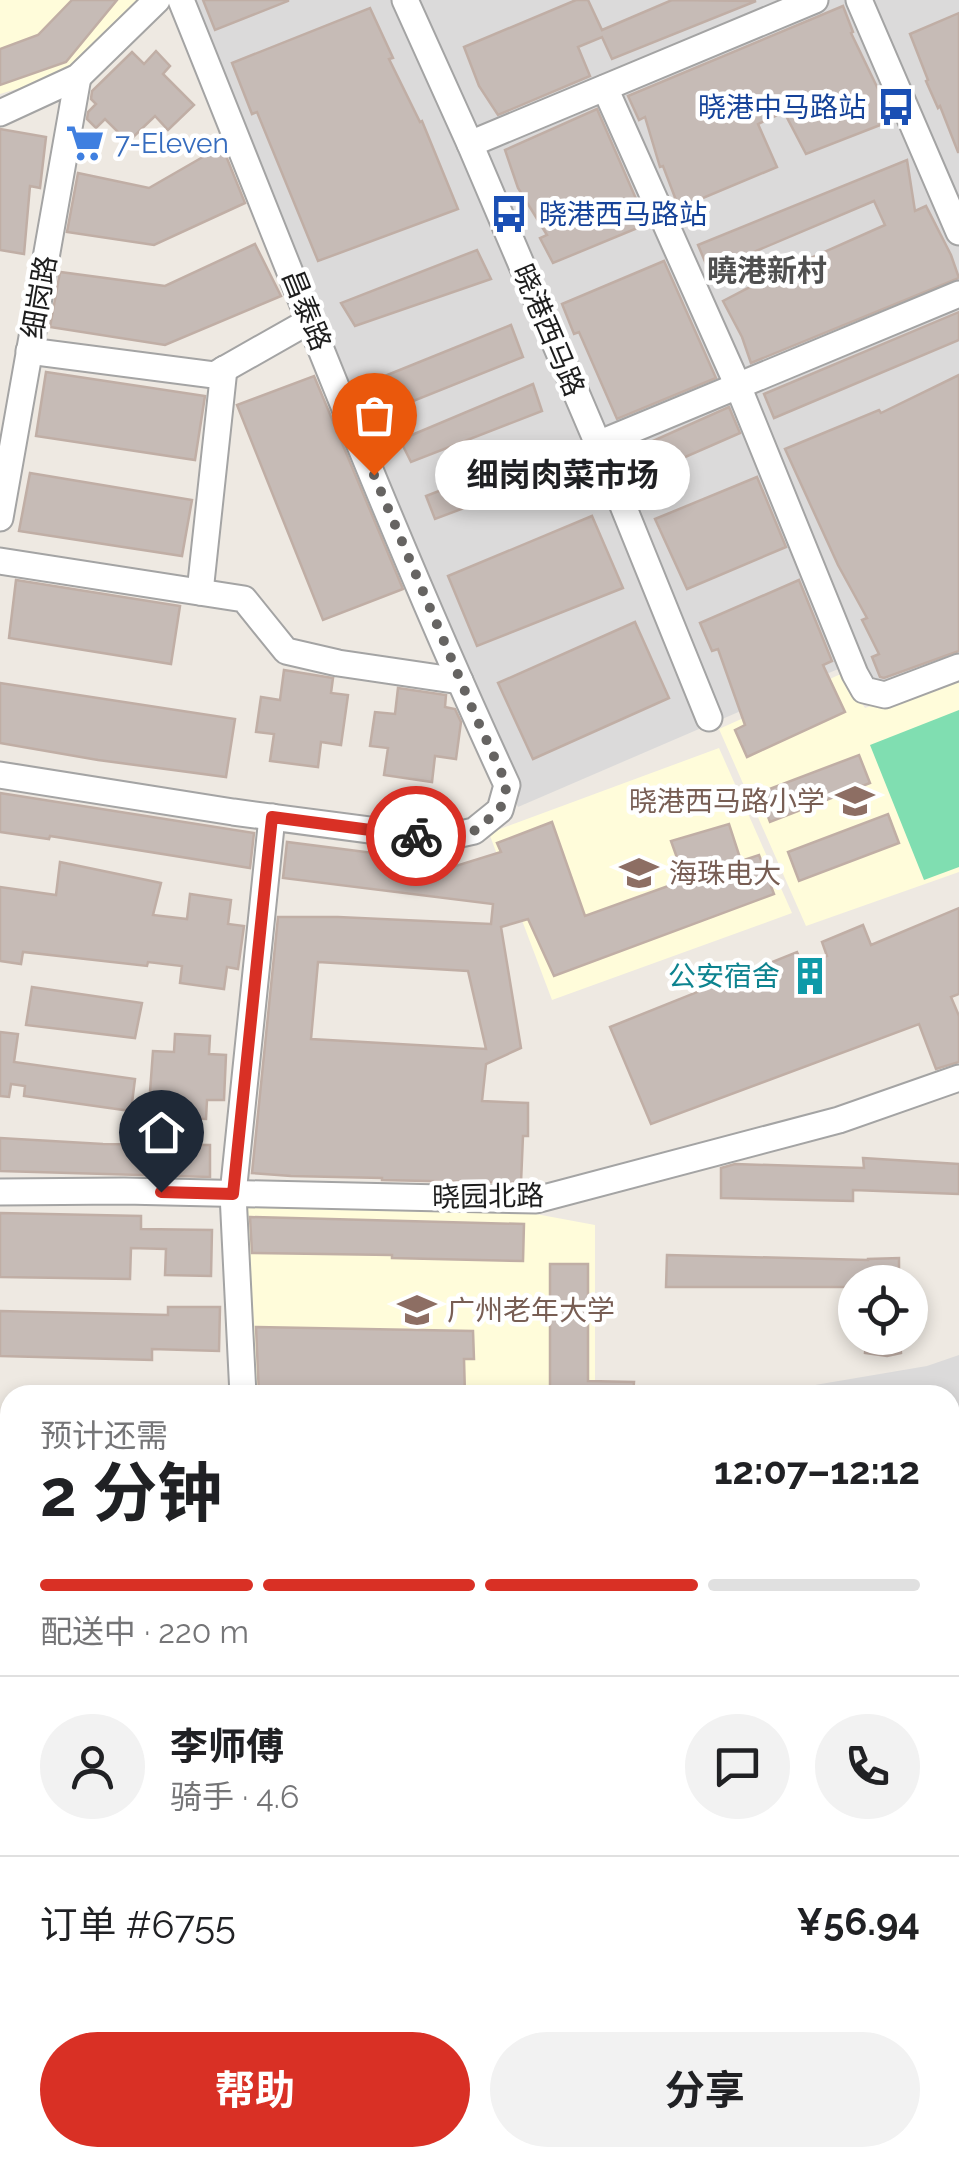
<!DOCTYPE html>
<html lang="zh">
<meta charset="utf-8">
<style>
:root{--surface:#fff;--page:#f2f2f2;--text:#202124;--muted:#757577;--line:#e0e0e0;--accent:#d93025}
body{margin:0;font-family:Raleway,"Noto Sans SC",sans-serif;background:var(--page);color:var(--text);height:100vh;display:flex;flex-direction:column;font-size:38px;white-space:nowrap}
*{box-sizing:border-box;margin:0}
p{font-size:32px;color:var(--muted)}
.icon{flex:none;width:55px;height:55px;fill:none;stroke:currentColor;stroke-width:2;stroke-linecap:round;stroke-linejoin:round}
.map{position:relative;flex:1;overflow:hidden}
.details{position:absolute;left:0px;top:1385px;width:960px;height:782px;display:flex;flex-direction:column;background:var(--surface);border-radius:30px 30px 0 0;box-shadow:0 5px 15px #0003}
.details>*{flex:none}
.controls{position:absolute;left:838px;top:1265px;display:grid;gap:20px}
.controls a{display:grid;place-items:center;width:90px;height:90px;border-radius:50%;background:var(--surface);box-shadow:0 5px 15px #0003;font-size:50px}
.pin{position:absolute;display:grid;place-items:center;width:85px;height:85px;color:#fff;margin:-102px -42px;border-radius:50% 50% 50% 0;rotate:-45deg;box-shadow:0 0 10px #0007}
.pin .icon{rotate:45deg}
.courier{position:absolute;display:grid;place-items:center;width:100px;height:100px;margin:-50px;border:8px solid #d93025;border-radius:50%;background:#fff;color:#222;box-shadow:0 2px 12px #0007}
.bubble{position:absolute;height:70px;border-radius:35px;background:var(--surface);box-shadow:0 5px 15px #0003;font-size:32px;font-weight:700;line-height:70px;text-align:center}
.summary em{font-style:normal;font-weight:700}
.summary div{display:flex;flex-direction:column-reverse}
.summary{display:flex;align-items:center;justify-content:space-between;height:170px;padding:0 40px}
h1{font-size:65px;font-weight:700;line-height:75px}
.bar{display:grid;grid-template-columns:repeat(4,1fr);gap:15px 10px;align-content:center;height:120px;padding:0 40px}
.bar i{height:12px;border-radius:8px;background:var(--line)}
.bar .current{background:var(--accent)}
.bar p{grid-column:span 4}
.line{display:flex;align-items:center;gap:25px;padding:0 40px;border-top:2px solid var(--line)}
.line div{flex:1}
.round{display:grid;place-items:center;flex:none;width:105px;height:105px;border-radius:52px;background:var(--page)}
.cta{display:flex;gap:20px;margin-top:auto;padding:20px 40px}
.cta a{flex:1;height:115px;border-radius:60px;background:var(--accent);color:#fff;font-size:40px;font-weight:700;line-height:115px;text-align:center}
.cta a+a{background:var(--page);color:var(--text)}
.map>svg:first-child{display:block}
</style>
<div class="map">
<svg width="959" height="2166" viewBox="0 0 959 2166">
<rect width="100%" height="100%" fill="#eee9e2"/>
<g fill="#dbdada">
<polygon points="181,0 959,0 959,660 877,689 859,660 518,807 475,715"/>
<polygon points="959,1355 959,1983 950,1985 950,1395 808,1395 815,1385 927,1366"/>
<polygon points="555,2158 609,2158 612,2166 522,2166"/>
<polygon points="667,2158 807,2158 810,2166 646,2165"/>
</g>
<g fill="#fffcda">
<polygon points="0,0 138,0 92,51 56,77 0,94"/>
<polygon points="843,673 865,708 959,675 959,872 806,926 719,729"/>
<polygon points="719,748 792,913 552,1000 489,833"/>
<polygon points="233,1194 525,1212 595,1225 595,1395 243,1395"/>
</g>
<polygon fill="#80deb1" points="959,710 959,867 924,880 870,745"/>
<g fill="#c6bbb6" stroke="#c0aea5" stroke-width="2.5" fill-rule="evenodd">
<polygon points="72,0 117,0 66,62 0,85 0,49 38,35"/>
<polygon points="203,0 288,0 288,1 215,30"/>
<polygon points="576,0 588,0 602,30 672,0 756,1 612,59 602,37 578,47 590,76 498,115 479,86 464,47"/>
<polygon points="843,6 853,32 851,33 893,120 806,154 784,112 758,124 777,167 679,208 663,166 660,167 645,117 639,120 628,96"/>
<polygon points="370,8 393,58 389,59 420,122 422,121 458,209 318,261 257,112 252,114 232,63"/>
<polygon points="959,13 959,152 958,152 940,106 938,108 926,81 928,80 910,34"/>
<polygon points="156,51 170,66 163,74 194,105 168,130 155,116 128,142 105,119 96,128 87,119 88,112 96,104 91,99 92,91 132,52 144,64"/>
<polygon points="597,109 647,224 553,263 540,238 547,235 518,188 505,150"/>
<polygon points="0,129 46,137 40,188 30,186 24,254 0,250"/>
<polygon points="222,146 245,203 154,245 67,232 78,173 149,188"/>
<polygon points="907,160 915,211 926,206 951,255 959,278 751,363 742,337 723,301 777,273 885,225 874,201 709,271 698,245"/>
<polygon points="255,244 281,296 165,345 50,327 60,272 165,286"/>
<polygon points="477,250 491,279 355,326 341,303"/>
<polygon points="664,261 716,378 617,419 579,332 574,334 562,304"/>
<polygon points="959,312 959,340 774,418 764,394"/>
<polygon points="511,325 523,357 386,412 370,382"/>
<polygon points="46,372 205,396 195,460 36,436"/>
<polygon points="959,375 959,651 884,678 880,677 872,657 879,654 862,620 867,618 838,565 785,449 879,410 881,413"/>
<polygon points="314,376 403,589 323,620 237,405"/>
<polygon points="533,384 542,411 411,462 400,440"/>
<polygon points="729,407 740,433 642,476 628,452"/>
<polygon points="558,445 567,469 435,519 426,496"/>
<polygon points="30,473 192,500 182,556 19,531"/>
<polygon points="757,477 786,547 687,589 655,519"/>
<polygon points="592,516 623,588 477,646 448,576"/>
<polygon points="16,580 180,606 171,664 9,638"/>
<polygon points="799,580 832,661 823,665 845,712 747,757 735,730 745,725 718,649 712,651 700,623"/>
<polygon points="635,622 669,698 533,759 498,683"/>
<polygon points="284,670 333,678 331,693 348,695 341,745 321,742 318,767 270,761 274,734 256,732 261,697 280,700"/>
<polygon points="0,683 235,719 226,777 98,760 0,743"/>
<polygon points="398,688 446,695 445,707 455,709 461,722 456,759 435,756 432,782 384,775 388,748 370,746 375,712 395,714"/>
<polygon points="859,755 870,783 770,822 759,793"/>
<polygon points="0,793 254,833 250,868 50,836 49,839 0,832"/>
<polygon points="888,814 899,843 799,881 788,852"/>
<path d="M552,822L585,916L685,880L671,841L729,824L741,861L759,855L774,894L554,976L528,919L501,927L521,1048L486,1064L482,1101L528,1103V1136H523L521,1183L382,1180V1178L291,1176L252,1173L278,917H338L491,924L493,904L283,878L287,842L444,862L443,870L501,852L497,843ZM318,962L468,971L486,1049L311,1039Z"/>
<polygon points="60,862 161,883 153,915 187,919 190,894 231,900 228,924 244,926 238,969 227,967 224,989 180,983 182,966 148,962 147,966 23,952 21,964 0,961 0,887 56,895"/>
<polygon points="959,908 959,994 951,997 959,1016 959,1062 936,1069 919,1024 651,1124 610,1027 797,952 803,965 827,956 822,942 863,925 871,945"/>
<polygon points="32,987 142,1003 135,1038 26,1025"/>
<polygon points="0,1032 18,1034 14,1062 135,1079 131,1111 24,1096 25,1086 11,1084 9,1097 0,1096"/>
<polygon points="175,1034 210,1036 209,1054 226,1055 224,1100 207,1100 206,1119 163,1117 164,1093 150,1092 153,1051 174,1052"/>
<polygon points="0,1138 103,1144 210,1145 210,1177 0,1171"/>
<polygon points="863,1158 959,1164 959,1194 853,1190 853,1201 721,1198 721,1168 735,1164 864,1168"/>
<polygon points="0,1213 141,1216 141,1229 212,1230 211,1276 165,1275 166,1249 131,1248 130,1279 0,1277"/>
<polygon points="250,1217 524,1224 523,1261 392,1258 392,1255 252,1253"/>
<polygon points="667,1255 868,1260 868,1259 899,1258 899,1282 855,1282 855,1287 666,1287"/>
<polygon points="550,1264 588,1264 588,1381 634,1382 633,1395 550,1395"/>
<polygon points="168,1307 220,1307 219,1351 152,1349 152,1360 0,1356 0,1311 168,1315"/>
<polygon points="256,1327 473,1331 474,1359 464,1359 465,1395 259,1395"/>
<polygon points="866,1338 900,1338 901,1353 887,1356 865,1353"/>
</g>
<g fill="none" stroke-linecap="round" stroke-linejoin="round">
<g stroke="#a4a4a4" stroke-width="29">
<g id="minor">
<polyline points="405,0 470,144 598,444 709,718"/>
<polyline points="859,0 959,232"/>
<polyline points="605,88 738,386 855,674 864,690 885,695 959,667"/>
<polyline points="0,113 78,77 157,0"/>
<polyline points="470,144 815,0"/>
<polyline points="29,351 214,375 311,320"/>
<polyline points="598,444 959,294"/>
<polyline points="0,518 78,77"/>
<polyline points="0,561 244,599 286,651 338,663 460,681"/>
<polyline points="200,592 224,369"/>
<path d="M0,775L233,812L438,839L474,831L500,810L507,785C388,528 287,262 181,0"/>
<polyline points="0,1192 124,1191 536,1200 839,1120 959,1078"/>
<polyline points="243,1395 233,1194 272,817"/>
<polyline points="0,1571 10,1571"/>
<polyline points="0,1820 10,1820"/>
<polyline points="104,2158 107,2166"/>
<polyline points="634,2158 636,2166"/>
</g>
</g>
<g stroke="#955700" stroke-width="36">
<g id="major">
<polyline points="950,2033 959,2031"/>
<polyline points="322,2166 351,2158"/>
<polyline points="409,2166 441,2158"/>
</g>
</g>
<use href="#minor" stroke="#fff" stroke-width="25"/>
<use href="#major" stroke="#fcc99a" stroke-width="32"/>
</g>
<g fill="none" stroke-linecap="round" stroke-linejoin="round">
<polyline stroke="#666462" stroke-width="10" stroke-dasharray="0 18" points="374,475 475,715 507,785 500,810 474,831 438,839 416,836"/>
<polyline stroke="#d93025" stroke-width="12" points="161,1192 233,1194 272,817 416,836"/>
</g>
<defs>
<g id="bus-bare" transform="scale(3)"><path d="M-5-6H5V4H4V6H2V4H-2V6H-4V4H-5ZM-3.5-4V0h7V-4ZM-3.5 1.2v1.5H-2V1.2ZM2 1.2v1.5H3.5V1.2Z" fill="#1a4fb4" stroke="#fff" stroke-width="2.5" paint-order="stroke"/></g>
<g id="supermarket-bare" transform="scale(3)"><path d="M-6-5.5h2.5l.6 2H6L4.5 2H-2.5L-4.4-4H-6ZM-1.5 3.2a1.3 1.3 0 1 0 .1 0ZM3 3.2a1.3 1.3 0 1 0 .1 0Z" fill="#3f7fe0" stroke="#fff" stroke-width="2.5" paint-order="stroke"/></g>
<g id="school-bare" transform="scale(3)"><path d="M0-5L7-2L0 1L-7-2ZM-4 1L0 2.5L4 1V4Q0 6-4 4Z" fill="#8d6e63" stroke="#fff" stroke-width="2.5" paint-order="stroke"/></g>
<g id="building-bare" transform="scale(3)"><path d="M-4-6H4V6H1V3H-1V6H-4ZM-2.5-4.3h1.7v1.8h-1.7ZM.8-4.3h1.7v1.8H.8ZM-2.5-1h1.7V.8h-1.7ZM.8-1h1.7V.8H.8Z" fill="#0f9aa8" stroke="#fff" stroke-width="2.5" paint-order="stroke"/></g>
</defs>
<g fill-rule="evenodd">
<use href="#bus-bare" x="896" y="107"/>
<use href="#supermarket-bare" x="85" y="143"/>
<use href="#bus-bare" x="509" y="214"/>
<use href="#school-bare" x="855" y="801"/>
<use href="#school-bare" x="639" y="873"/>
<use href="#building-bare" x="810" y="976"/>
<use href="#school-bare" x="417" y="1310"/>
</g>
<g text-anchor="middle" stroke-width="9" stroke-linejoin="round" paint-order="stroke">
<g font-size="28" fill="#164399" stroke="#fff" text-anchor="end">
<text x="866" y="117">晓港中马路站</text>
<text x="539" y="224" text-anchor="start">晓港西马路站</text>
</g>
<g font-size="28" fill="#366cbe" stroke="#fff" text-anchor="start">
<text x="115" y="153">7-Eleven</text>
</g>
<g font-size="28" fill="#1d1d1d" stroke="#fff">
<text transform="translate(39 297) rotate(-80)" y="10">细岗路</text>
<text transform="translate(307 310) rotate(68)" y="10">昌泰路</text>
<text transform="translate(549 330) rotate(67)" y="10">晓港西马路</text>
<text transform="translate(488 1196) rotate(-1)" y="10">晓园北路</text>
</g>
<g font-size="28" fill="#785e54" stroke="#fff" text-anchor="start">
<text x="825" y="811" text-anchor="end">晓港西马路小学</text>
<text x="669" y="883">海珠电大</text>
<text x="447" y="1320">广州老年大学</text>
</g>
<g font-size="28" fill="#0d838f" stroke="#fff" text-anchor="end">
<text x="780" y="986">公安宿舍</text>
</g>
<g font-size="30" font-weight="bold" fill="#505050" stroke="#fff">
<text x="767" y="281">曉港新村</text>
</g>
</g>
</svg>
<div class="controls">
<a><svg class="icon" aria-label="locate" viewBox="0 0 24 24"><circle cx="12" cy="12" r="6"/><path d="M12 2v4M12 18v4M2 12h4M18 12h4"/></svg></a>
</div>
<div class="pin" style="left:374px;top:475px;background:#ea580c"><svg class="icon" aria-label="bag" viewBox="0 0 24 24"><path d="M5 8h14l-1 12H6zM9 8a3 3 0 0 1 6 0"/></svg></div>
<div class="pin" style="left:161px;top:1192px;background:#1f2937"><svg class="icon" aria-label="home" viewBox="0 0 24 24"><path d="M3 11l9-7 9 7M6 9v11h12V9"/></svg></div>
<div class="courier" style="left:416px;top:836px"><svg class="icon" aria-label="bike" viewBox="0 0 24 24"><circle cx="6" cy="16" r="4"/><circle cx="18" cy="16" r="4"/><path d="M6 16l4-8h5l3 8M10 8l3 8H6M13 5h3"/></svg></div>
<div class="bubble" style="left:435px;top:440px;width:255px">细岗肉菜市场</div>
<section class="details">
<div class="summary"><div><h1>2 分钟</h1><p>预计还需</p></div><em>12:07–12:12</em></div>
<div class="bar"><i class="current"></i><i class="current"></i><i class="current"></i><i></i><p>配送中 · 220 m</p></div>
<div class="line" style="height:180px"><a class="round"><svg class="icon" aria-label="person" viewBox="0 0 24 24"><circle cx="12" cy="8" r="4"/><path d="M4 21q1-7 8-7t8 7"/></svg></a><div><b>李师傅</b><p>骑手 · 4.6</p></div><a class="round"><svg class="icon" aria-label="chat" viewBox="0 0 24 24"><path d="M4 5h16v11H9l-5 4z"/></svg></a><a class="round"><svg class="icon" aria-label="phone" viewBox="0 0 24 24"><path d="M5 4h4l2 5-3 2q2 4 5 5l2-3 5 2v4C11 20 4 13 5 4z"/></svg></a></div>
<div class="line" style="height:130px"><div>订单 #6755</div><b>¥56.94</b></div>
<div class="cta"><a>帮助</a><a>分享</a></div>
</section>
</div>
